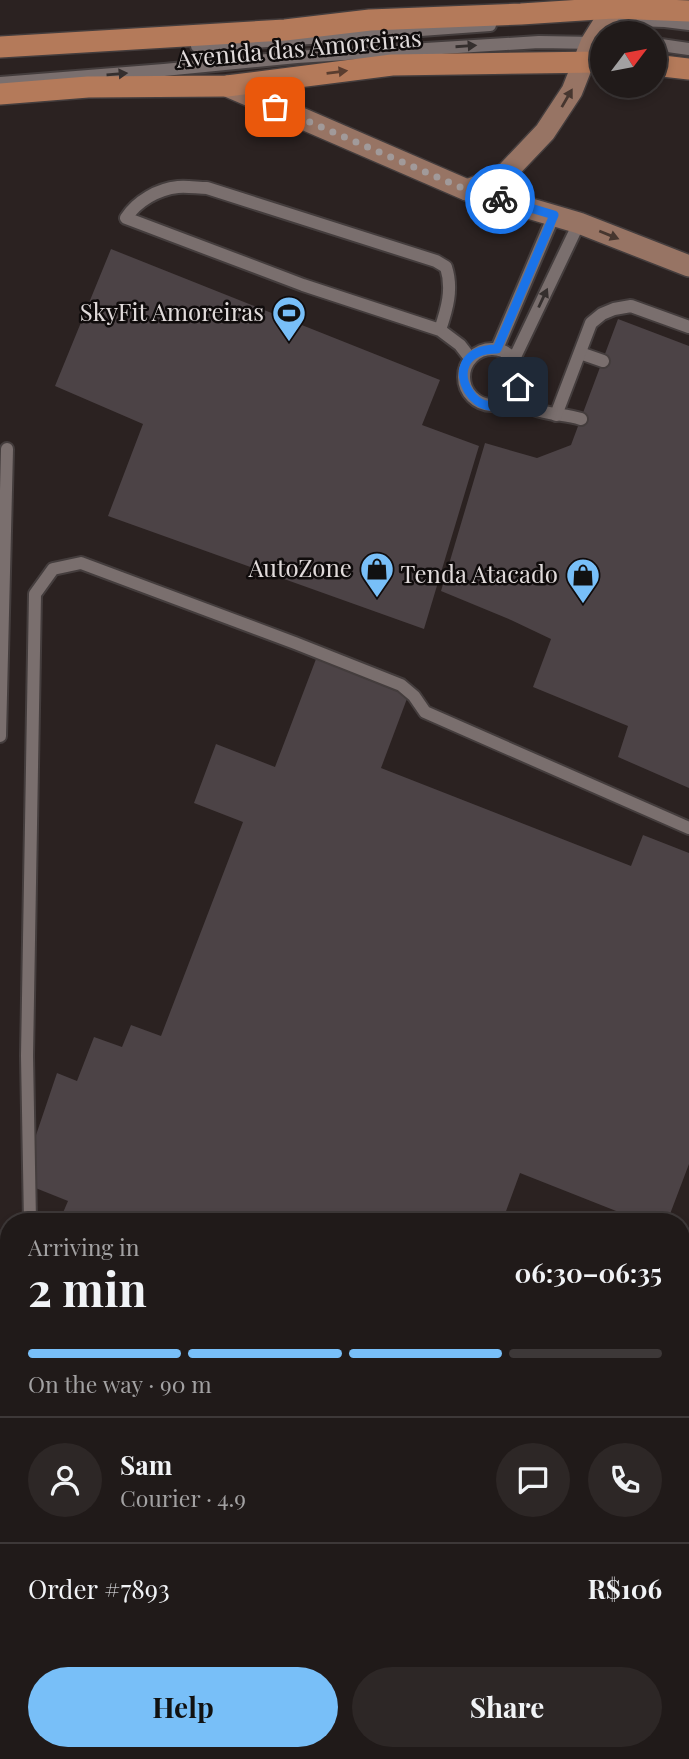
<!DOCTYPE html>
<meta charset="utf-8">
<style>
:root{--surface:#201a19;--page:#2d2726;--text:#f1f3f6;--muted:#a2a1a2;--line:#3d3838;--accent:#78bff8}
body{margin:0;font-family:"Playfair Display",serif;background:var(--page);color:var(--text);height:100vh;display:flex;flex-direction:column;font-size:26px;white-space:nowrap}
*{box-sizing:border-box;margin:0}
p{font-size:23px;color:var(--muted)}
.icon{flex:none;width:38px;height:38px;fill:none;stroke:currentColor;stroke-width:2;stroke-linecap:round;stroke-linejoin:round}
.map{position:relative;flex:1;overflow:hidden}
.side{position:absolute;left:0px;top:1213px;width:690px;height:548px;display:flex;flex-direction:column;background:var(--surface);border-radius:28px 28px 0 0;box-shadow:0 4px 10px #0003,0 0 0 2px var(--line)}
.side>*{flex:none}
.needle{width:46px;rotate:58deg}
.fabs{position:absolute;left:590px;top:21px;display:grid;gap:14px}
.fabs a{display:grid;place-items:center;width:77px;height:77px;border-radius:50%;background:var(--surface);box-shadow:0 4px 10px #0003,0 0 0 2px var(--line);font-size:35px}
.pin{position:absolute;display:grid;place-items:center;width:60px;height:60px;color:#fff;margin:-30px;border-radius:14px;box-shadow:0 4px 10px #0006}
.courier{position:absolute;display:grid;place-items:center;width:70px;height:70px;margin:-35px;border:5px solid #1a73e8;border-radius:50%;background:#fff;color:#222;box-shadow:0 2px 9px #0007}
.head em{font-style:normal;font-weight:700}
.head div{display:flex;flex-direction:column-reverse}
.head{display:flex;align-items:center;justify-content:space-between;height:119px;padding:0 28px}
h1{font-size:46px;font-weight:700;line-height:52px}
.bar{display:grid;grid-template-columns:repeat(4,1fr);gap:10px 7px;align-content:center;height:84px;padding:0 28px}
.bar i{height:9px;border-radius:5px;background:var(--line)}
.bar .active{background:var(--accent)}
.bar p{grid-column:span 4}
.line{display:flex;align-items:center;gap:18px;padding:0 28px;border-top:2px solid var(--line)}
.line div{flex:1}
.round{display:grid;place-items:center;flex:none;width:74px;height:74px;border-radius:37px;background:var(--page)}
.cta{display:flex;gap:14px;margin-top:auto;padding:14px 28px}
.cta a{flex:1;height:80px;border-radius:42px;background:var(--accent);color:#111;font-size:28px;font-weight:700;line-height:80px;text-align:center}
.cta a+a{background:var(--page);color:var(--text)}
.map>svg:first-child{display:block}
</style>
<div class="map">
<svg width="689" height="1759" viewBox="0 0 689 1759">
<rect width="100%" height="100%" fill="#2b2221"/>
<g fill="#4c4346">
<polygon points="111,249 440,380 422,425 479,446 424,629 108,516 143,424 55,386"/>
<polygon points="618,319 689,346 689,788 618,757 628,726 533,687 551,639 511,620 441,591 485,443 537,458 571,445"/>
<polygon points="316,659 408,696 381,768 631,866 643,835 689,853 689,1164 667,1222 644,1222 520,1173 502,1222 59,1222 68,1201 33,1187 34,1141 57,1073 77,1081 94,1037 122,1047 131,1025 161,1036 243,822 194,803 216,744 275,767"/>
</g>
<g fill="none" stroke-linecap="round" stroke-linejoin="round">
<g stroke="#443d3d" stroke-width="16">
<g id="lane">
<polyline points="602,19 665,21 689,24"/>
<polyline points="654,44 689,49"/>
<polyline points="197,46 490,25"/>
<polyline points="0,83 164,70 297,57 539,42 596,43"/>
<path d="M440,330C447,309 453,289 446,267L436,261L207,188C198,188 187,186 178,187C158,189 137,201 126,218L303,285L440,330L460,345L470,358"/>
<circle cx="492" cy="377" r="28"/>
<polyline points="497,349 554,215"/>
<polyline points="580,353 603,361"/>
<polyline points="514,359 579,223"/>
<path d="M513,396C520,401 526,407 534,409C549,415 566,414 581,419"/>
<polyline points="556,415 591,323 602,314 614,309 631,306 689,327"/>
<polyline points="0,736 7,449"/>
<polyline points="30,1222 27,1056 35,594 53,569 81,563 295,643 401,685 414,696 425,712 689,828"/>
<polyline points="682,1277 689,1263"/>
<polyline points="681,1325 689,1328"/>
<polyline points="26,1752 26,1759"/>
</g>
</g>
<g stroke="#443d3d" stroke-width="24">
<g id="street">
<polyline points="681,1709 689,1688"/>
<polyline points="660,1759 663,1752"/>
</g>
</g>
<g stroke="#443d3d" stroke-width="24">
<g id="secondary">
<polyline points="227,86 467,190 579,223 689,266"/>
<polyline points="467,190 495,180 507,172 545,132 572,91 591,43 613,8 613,0"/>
</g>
</g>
<g stroke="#443d3d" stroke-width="24">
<g id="primary">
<polyline points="0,47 285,30 370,20 521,14 613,8 689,11"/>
<polyline points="654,65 689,69"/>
<polyline points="0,94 88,87 227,86 392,65 602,62"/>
</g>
</g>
<use href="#lane" stroke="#7a6f6e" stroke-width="12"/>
<use href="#street" stroke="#7a6f6e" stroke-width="21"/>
<use href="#secondary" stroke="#977464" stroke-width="21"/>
<use href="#primary" stroke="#b47a5a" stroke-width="21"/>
</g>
<defs><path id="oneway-solid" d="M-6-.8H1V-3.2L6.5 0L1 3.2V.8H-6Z" transform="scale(1.75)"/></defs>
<g fill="#352f2e">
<use href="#oneway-solid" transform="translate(466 46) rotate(-4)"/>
<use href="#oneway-solid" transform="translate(117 74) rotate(-5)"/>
<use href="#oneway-solid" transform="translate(543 298) rotate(-65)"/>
</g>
<use fill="#5a3d2f" href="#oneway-solid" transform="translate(337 72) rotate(-7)"/>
<g fill="#46362f">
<use href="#oneway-solid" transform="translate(567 98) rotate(-60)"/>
<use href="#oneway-solid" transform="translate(609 235) rotate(22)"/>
</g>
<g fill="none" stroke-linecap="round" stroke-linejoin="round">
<polyline stroke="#a19a9a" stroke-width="7" stroke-dasharray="0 12.6" points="275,107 467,190 500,199"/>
<path stroke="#1a73e8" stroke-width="9" d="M500,199L554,215L497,349C426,350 484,446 518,387"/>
</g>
<defs>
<g id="stadium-pin" transform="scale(1.75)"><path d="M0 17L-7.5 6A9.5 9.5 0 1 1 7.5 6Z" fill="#78bff8" stroke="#100c0c"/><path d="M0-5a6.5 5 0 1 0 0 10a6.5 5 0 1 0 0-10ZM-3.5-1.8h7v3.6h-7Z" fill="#111"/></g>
<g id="shop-pin" transform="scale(1.75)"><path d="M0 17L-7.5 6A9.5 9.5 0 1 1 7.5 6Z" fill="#78bff8" stroke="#100c0c"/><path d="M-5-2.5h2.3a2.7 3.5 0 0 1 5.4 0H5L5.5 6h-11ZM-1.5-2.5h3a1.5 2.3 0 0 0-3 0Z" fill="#111"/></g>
</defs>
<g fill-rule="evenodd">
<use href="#stadium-pin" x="289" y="313"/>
<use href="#shop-pin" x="377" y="569"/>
<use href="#shop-pin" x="583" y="575"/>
</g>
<g text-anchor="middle" stroke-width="5" stroke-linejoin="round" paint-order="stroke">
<g font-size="24" fill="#e1dbdb" stroke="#100c0c">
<text transform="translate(299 49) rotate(-5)" y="8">Avenida das Amoreiras</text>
</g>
<g font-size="24" fill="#e1dbdb" stroke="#100c0c" text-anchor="end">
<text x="264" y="321">SkyFit Amoreiras</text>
<text x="352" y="577">AutoZone</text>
<text x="558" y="583">Tenda Atacado</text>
</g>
</g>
</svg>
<div class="fabs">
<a><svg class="needle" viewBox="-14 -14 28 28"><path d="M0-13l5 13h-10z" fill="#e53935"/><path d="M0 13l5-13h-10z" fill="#a2a1a2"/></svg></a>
</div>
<div class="pin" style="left:275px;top:107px;background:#ea580c"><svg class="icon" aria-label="bag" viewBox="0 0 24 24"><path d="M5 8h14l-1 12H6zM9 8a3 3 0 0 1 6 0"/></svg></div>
<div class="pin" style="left:518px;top:387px;background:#1f2937"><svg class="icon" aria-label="home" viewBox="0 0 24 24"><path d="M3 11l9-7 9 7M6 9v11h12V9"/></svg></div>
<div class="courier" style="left:500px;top:199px"><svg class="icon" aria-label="bike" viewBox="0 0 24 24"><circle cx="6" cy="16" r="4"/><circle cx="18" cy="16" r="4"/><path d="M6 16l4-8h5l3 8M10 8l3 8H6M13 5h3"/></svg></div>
<section class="side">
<div class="head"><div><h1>2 min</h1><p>Arriving in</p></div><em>06:30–06:35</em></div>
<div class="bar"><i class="active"></i><i class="active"></i><i class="active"></i><i></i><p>On the way · 90 m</p></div>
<div class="line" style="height:126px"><a class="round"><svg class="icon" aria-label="person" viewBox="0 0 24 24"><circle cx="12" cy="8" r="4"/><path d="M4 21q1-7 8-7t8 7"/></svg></a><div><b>Sam</b><p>Courier · 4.9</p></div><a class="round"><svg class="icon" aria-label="chat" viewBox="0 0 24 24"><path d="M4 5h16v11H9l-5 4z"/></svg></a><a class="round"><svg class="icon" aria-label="phone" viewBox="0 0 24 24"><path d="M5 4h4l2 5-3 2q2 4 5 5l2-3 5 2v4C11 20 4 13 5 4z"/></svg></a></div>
<div class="line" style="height:91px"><div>Order #7893</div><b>R$106</b></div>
<div class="cta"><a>Help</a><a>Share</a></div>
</section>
</div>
